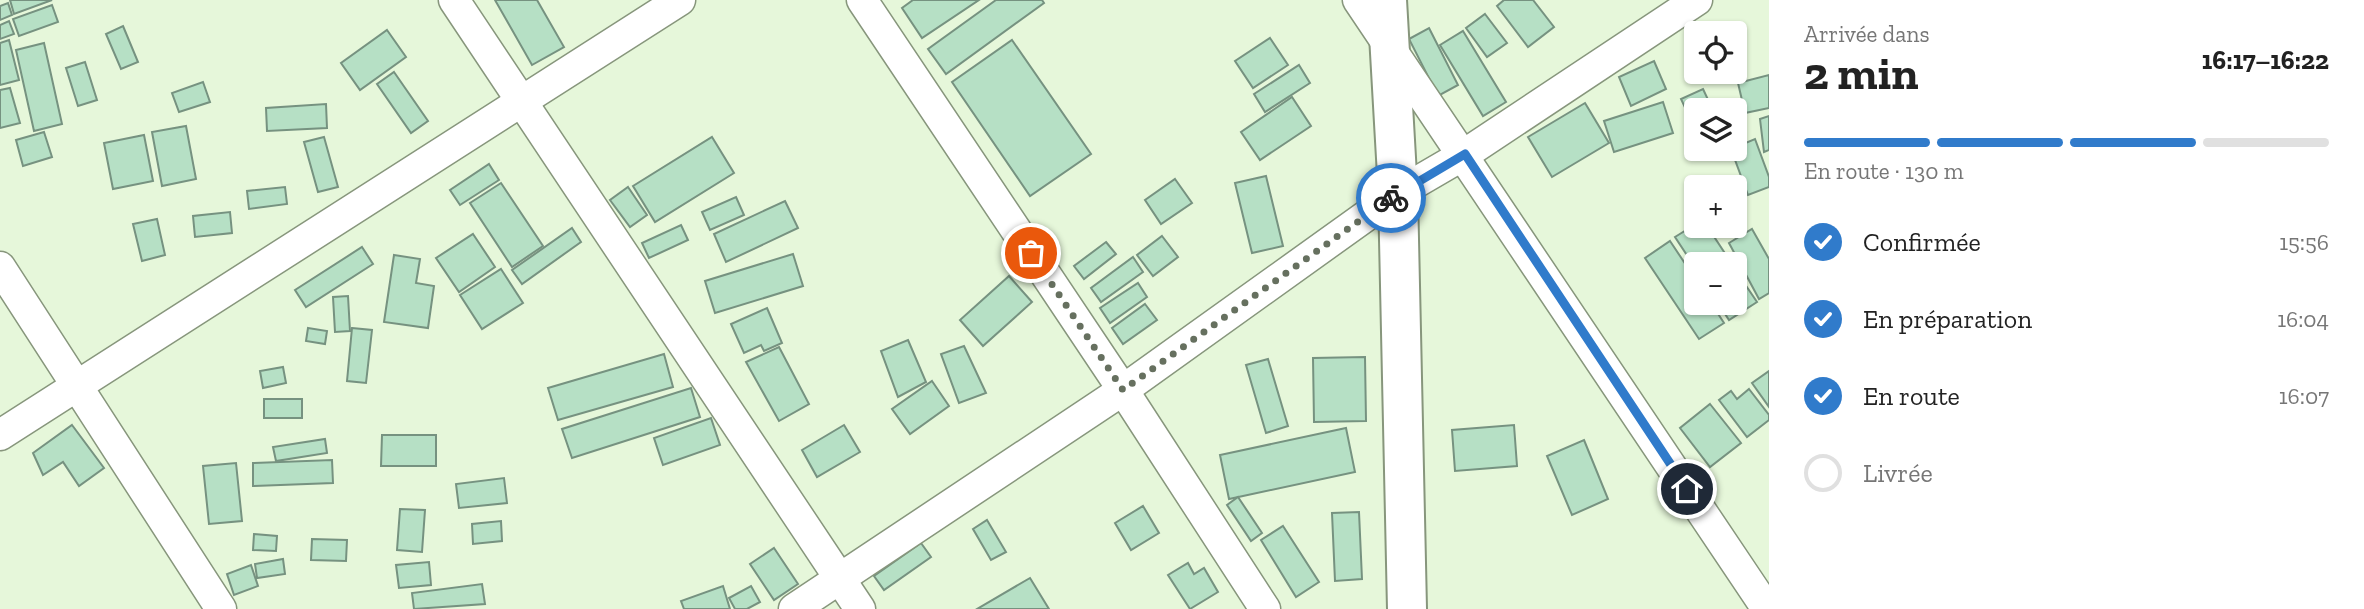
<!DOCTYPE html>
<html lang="fr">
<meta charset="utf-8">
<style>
:root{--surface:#fff;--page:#f6f6f6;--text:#222;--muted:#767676;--line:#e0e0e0;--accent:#307bcb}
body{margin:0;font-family:"Zilla Slab",serif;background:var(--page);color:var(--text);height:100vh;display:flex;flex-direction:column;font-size:26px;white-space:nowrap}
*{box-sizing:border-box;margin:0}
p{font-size:23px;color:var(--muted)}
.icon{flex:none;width:38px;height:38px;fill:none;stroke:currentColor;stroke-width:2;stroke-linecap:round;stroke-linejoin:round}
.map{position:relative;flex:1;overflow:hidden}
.side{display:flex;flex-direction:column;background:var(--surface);width:595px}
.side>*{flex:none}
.tools{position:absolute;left:1684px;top:21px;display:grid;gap:14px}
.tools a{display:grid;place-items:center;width:63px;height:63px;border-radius:7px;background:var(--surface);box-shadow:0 2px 5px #0004;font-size:35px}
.pin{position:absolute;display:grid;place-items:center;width:60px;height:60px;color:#fff;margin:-30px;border:4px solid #fff;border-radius:50%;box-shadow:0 2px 7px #0007}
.courier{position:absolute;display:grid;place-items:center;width:70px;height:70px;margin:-35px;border:5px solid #307bcb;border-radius:50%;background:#fff;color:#222;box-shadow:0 2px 9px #0007}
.summary em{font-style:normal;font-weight:700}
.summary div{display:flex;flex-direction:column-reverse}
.summary{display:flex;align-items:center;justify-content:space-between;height:119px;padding:0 35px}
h1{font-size:46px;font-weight:700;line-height:52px}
.bar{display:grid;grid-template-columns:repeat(4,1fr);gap:10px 7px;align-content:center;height:84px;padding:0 35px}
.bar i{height:9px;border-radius:5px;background:var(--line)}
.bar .current{background:var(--accent)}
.bar p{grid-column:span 4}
ol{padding:0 35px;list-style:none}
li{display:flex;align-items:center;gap:21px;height:77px}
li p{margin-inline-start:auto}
li .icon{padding:7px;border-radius:50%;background:var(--accent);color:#fff;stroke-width:4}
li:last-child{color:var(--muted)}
li i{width:38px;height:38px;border:4px solid var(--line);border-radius:50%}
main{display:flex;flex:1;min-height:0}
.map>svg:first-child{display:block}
</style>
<main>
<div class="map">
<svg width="1769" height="609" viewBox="0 0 1769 609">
<rect width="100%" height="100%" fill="#e6f7da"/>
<g fill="#b6e0c5" stroke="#769280" stroke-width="2">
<polygon points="10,0 52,0 14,14"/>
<polygon points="495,0 537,0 564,47 532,65"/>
<polygon points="913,0 979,0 922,38 902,8"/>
<polygon points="996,0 1042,0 1044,3 946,74 928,49"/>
<polygon points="1504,0 1533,0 1554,27 1528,47 1497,6"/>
<polygon points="8,3 12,15 0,20 0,6"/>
<polygon points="52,5 58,22 19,36 13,19"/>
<polygon points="1485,14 1507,43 1487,57 1466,28"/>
<polygon points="9,21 14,34 0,39 0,25"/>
<polygon points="123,26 138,62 121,69 106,34"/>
<polygon points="1429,28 1458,85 1438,96 1409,39"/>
<polygon points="387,30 406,57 360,90 341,63"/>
<polygon points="1463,31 1506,102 1483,116 1440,45"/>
<polygon points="1270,38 1288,65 1253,88 1235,61"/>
<polygon points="9,40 19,80 0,85 0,43"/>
<polygon points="1012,40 1091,154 1030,196 952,82"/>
<polygon points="44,43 62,124 34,131 16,50"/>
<polygon points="1654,61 1666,89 1631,106 1619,77"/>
<polygon points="85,62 97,100 78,106 66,68"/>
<polygon points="1299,65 1310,83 1265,112 1254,94"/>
<polygon points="394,72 428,121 411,133 377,84"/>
<polygon points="1769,75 1769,108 1745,113 1738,83"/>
<polygon points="203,82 210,102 179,112 172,93"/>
<polygon points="10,88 20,123 0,128 0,90"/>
<polygon points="1703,89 1711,106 1696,110 1689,116 1681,99"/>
<polygon points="1292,97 1311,126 1260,160 1241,132"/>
<polygon points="1663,102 1673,133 1614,152 1604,121"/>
<polygon points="1585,103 1609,143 1552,177 1528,137"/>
<polygon points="326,104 327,128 267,131 266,108"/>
<polygon points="1769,116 1769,150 1764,152 1760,119"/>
<polygon points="186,126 196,179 162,186 152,132"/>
<polygon points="44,132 52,157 23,166 16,140"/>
<polygon points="144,135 153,181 113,189 104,143"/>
<polygon points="324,137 338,187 318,192 304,142"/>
<polygon points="712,137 734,173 655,222 633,186"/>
<polygon points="1755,139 1769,177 1769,187 1748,195 1731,149"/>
<polygon points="489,164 499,180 460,205 450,190"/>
<polygon points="1266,176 1283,246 1252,253 1235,183"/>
<polygon points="1175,179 1192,203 1161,224 1145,200"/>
<polygon points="501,183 543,246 512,267 470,203"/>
<polygon points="285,187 287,204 249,209 247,191"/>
<polygon points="628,187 647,215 630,227 610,200"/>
<polygon points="736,197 744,215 710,230 702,212"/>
<polygon points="785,201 798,228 726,262 714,234"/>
<polygon points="230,212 232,233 195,237 193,216"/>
<polygon points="157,219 165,255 142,261 133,224"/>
<polygon points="1696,224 1707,226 1732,264 1696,264 1696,269 1675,237"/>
<polygon points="681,225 688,240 649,258 642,243"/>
<polygon points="572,228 581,242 522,284 512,270"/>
<polygon points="1752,229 1769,259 1769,293 1759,299 1729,243"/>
<polygon points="473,234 495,267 459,292 436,258"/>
<polygon points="1162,236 1178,257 1153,276 1137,255"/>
<polygon points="1670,241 1696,280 1696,303 1711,303 1724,323 1699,339 1645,258"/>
<polygon points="1106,242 1116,254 1084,279 1074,266"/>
<polygon points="362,247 373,264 306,307 295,290"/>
<polygon points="793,254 803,286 715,313 705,281"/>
<polygon points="394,255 420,259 416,283 434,286 428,328 384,322"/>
<polygon points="1133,257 1143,272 1101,302 1091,288"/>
<polygon points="1734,268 1757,302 1729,320 1718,303 1734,303"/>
<polygon points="501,269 523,303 482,329 460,295"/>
<polygon points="1009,276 1032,302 983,346 960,320"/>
<polygon points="1138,283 1147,297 1110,323 1100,308"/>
<polygon points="348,296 350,331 335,332 333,297"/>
<polygon points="1145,304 1157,320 1123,344 1112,328"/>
<polygon points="767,308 782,343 764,351 761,345 744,353 731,324"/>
<polygon points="308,328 327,331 325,344 306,341"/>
<polygon points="352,328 372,330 366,383 347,381"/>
<polygon points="908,340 926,382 898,397 881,351"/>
<polygon points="964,346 986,393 959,403 941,354"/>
<polygon points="779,347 809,404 779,421 746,362"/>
<polygon points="664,354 673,387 558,420 548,388"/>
<polygon points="1365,357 1366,421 1314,422 1313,358"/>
<polygon points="1268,359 1288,426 1266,433 1246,365"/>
<polygon points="283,367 286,383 263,388 260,371"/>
<polygon points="1769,371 1769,407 1752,383"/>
<polygon points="932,381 949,406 910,434 892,409"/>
<polygon points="691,388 700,417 572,458 562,429"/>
<polygon points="1749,389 1769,415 1769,420 1747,437 1719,400 1731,391 1737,399"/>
<rect x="264" y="399" width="38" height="19"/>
<polygon points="1710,404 1741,443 1710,467 1680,428"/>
<polygon points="711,418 720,445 663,465 654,438"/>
<polygon points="72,425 104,468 79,486 63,462 43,475 33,453"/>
<polygon points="844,425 860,452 817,477 802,450"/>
<polygon points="1514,425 1517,466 1455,471 1452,430"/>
<polygon points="1346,428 1355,472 1229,499 1220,455"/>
<polygon points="382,435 436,435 436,466 381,466"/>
<polygon points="325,439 327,453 276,461 273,447"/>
<polygon points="1584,440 1608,499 1572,515 1547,456"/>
<polygon points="332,460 333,483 253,486 253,463"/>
<polygon points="236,463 242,521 209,524 203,466"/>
<polygon points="504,478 507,503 459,508 456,484"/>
<polygon points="1238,497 1262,533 1251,541 1227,505"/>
<polygon points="1143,506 1159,533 1131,550 1115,523"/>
<polygon points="400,509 425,510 422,552 397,550"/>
<polygon points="1359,512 1362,579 1335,581 1332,513"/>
<polygon points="987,520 1006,552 991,560 973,529"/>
<polygon points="501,521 502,541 473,544 472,524"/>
<polygon points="1283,526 1319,582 1296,597 1261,540"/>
<polygon points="254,534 277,536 276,551 253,550"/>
<polygon points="312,539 347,540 346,561 311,560"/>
<polygon points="921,543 931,557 884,590 874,576"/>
<polygon points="774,548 798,584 774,600 750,564"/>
<polygon points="283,559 285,574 257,578 255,564"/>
<polygon points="429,562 431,585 399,588 396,565"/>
<polygon points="1188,563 1194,574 1204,568 1218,592 1190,609 1168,575"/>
<polygon points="251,565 258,586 234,595 227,574"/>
<polygon points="1030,578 1049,609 977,609"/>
<polygon points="482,584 485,604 414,609 412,593"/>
<polygon points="723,586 730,609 684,609 681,601"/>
<polygon points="751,586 760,602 747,609 735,609 729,598"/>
</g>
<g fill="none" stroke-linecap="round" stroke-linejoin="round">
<g stroke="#87967c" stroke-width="33">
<g id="street">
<polyline points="454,0 860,609"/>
<polyline points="862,0 1123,390 1265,609"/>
<polyline points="1358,0 1767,609"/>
<polyline points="0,267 221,609"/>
<polyline points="0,435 680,0"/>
<polyline points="794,609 1123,390 1398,193 1465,154 1697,0"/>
</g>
</g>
<g stroke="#87967c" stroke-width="42">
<polyline id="secondary" points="1387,0 1398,193 1407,609"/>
</g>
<use href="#street" stroke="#fff" stroke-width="30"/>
<use href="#secondary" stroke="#fff" stroke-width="38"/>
</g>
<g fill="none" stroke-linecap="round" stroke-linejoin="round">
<polyline stroke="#66705f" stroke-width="7" stroke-dasharray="0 12.6" points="1031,253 1123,390 1391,198"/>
<polyline stroke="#307bcb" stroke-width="9" points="1391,198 1465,154 1687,489"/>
</g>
</svg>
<div class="tools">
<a><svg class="icon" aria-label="locate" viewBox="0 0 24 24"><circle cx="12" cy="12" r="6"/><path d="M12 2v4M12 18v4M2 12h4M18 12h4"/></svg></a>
<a><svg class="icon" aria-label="layers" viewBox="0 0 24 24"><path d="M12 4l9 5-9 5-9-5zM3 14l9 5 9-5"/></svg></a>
<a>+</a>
<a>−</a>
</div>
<div class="pin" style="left:1031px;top:253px;background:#ea580c"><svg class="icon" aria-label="bag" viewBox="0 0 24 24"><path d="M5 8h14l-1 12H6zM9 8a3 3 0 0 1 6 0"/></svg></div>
<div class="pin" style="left:1687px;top:489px;background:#1f2937"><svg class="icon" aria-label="home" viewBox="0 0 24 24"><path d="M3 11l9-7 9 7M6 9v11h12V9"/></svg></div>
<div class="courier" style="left:1391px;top:198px"><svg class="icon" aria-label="bike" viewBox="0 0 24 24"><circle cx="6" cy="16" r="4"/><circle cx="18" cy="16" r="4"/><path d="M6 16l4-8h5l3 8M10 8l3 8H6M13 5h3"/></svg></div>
</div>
<section class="side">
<div class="summary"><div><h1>2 min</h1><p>Arrivée dans</p></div><em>16:17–16:22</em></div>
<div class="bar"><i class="current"></i><i class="current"></i><i class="current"></i><i></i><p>En route · 130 m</p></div>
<ol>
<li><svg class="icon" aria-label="check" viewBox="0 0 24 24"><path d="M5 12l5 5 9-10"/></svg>Confirmée<p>15:56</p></li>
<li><svg class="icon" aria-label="check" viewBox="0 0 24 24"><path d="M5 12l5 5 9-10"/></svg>En préparation<p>16:04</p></li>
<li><svg class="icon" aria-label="check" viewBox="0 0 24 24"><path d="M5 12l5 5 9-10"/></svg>En route<p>16:07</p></li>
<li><i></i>Livrée</li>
</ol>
</section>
</main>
